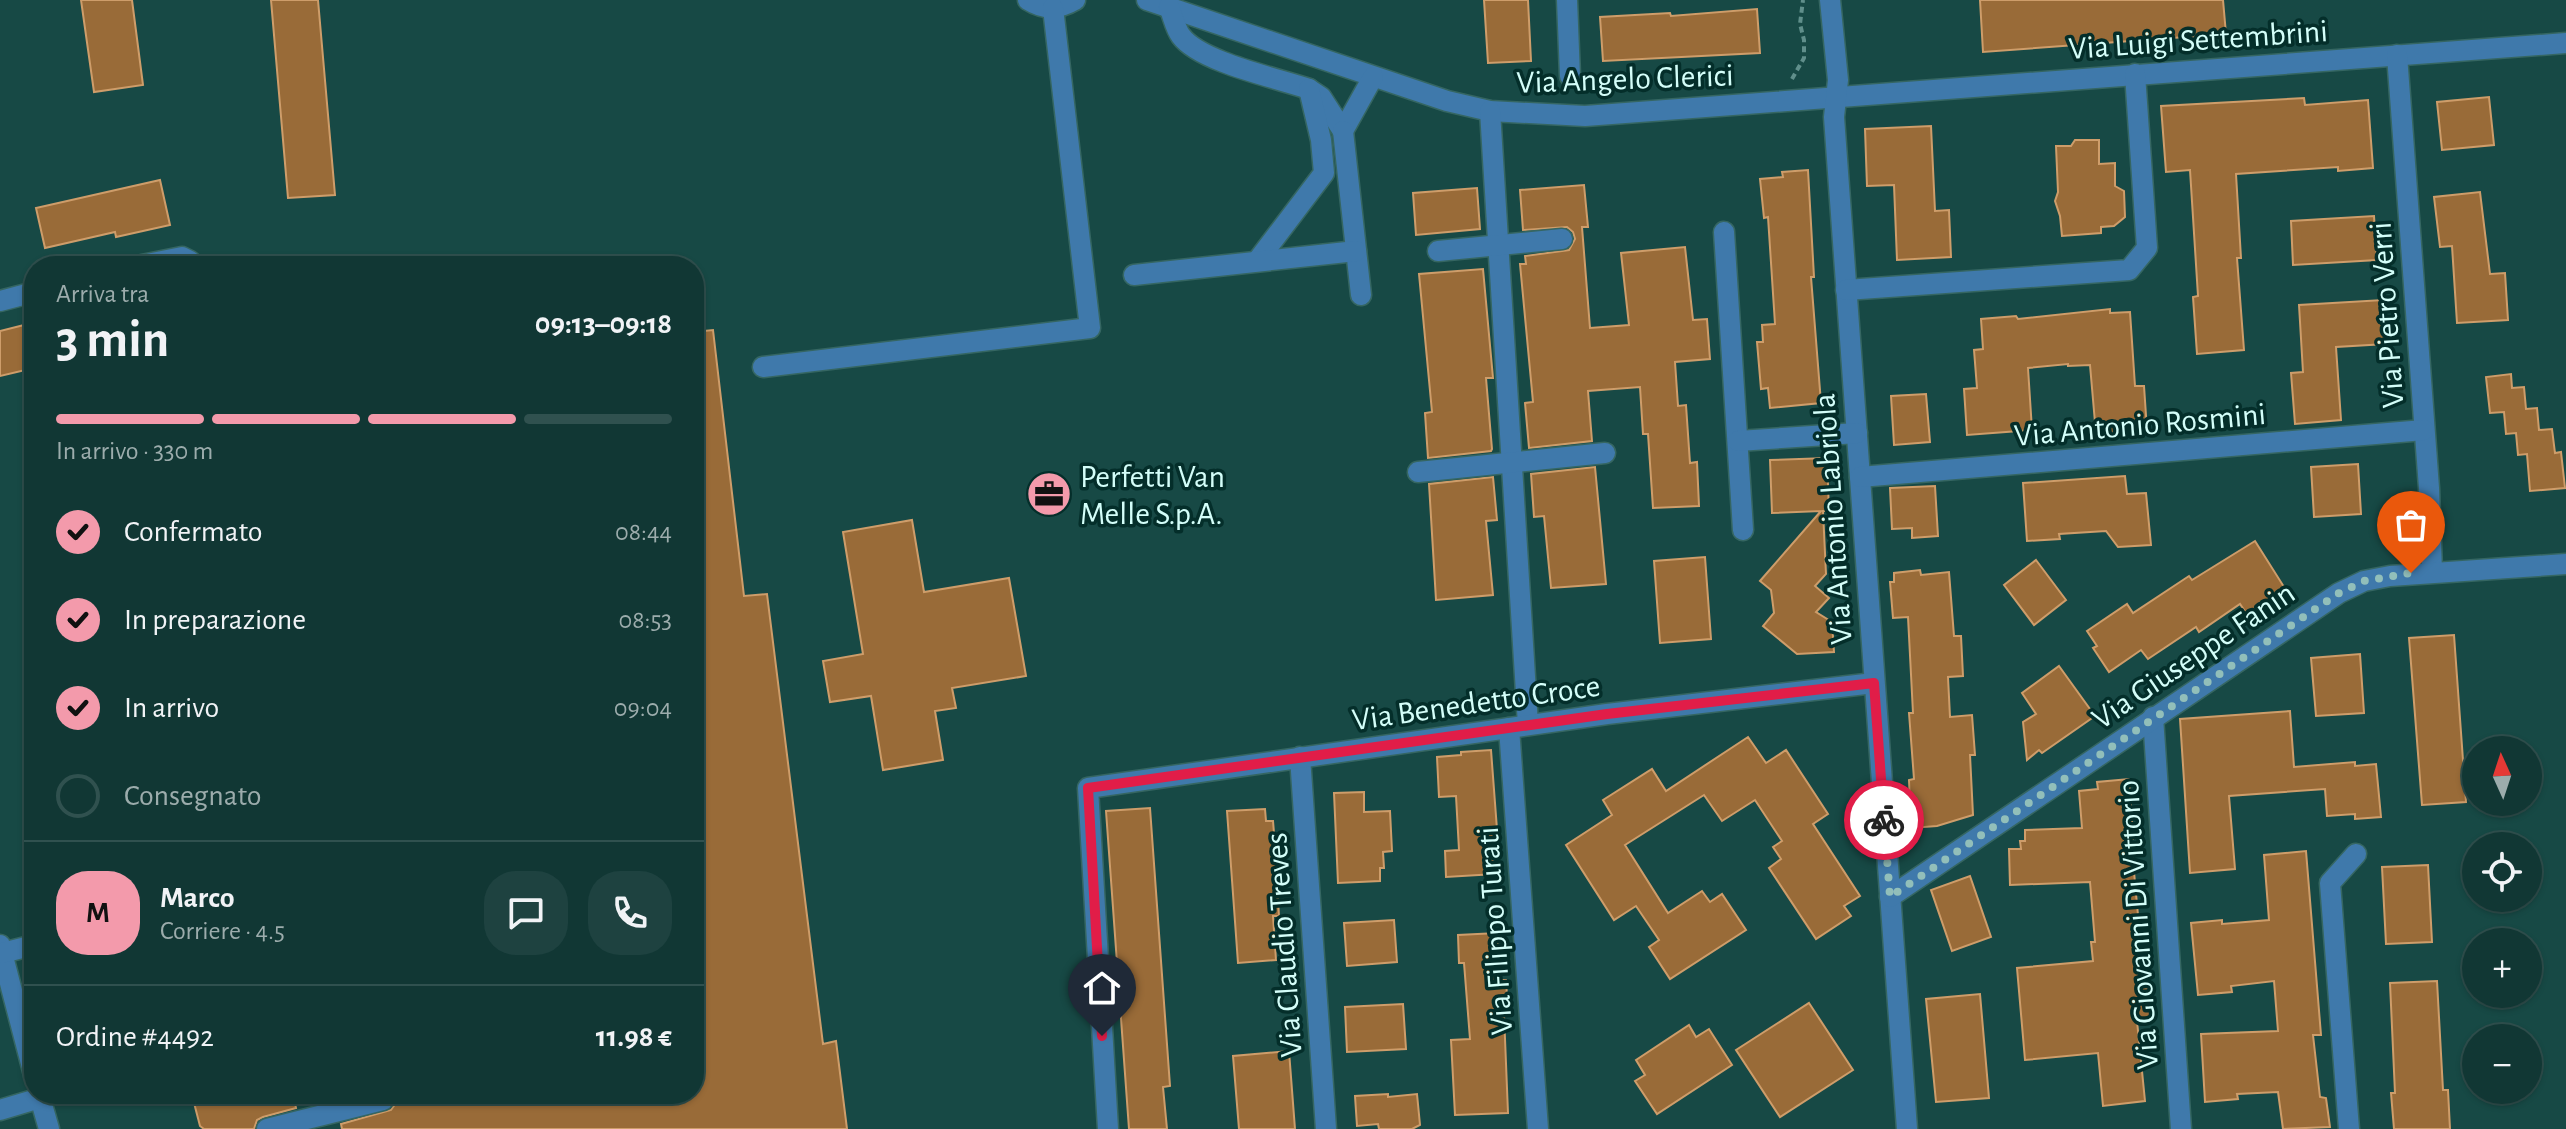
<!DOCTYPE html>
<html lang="it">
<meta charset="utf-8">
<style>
:root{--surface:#113734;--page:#1e4240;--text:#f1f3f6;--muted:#9cacac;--line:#30514f;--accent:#f39aab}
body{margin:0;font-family:"Alegreya Sans",sans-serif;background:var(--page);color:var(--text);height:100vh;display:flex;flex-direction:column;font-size:30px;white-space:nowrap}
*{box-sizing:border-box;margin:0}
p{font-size:26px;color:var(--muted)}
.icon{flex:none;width:44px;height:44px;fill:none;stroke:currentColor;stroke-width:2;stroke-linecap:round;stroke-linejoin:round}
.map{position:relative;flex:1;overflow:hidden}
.sheet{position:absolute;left:24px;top:256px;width:680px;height:848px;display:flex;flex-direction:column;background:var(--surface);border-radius:32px;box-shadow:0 2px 6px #0004,0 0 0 2px var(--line)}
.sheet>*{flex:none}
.needle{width:52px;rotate:357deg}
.tools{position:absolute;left:2462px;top:736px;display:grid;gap:16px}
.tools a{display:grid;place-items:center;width:80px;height:80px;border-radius:50%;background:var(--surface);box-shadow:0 2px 6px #0004,0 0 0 2px var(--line);font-size:40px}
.pin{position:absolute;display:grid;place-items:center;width:68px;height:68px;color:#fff;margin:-82px -34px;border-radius:50% 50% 50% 0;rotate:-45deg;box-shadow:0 0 8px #0007}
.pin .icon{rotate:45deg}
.courier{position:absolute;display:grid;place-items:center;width:80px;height:80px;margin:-40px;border:6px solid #e11d48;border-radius:50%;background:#fff;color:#222;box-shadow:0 2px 10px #0007}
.headline em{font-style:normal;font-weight:600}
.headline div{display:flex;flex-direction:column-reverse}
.headline{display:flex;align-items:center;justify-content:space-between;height:136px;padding:0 32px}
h1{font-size:52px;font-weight:600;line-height:60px}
.bar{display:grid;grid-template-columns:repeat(4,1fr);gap:12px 8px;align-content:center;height:96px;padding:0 32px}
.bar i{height:10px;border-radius:6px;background:var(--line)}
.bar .current{background:var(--accent)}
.bar p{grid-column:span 4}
.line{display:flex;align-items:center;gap:20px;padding:0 32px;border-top:2px solid var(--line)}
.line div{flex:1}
.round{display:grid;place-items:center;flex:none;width:84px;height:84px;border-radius:32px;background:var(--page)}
ol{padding:0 32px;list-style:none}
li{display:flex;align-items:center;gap:24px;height:88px}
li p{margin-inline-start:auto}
li .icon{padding:8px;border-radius:50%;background:var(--accent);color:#111;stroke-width:4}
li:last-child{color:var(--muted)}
li i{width:44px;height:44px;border:4px solid var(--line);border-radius:50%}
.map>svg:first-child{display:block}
</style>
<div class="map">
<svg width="2566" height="1129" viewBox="0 0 2566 1129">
<rect width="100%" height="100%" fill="#174945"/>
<g fill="#996b38" stroke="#ce9d6a" stroke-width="2">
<polygon points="81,0 132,0 143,85 94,92"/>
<polygon points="271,0 318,0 335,195 288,198"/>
<polygon points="1484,0 1528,0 1531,61 1488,63"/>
<polygon points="1980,0 2223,0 2226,34 1983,52"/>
<polygon points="1757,9 1760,53 1603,61 1600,17 1670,13 1671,16"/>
<polygon points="2489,97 2494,145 2442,150 2437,102"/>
<polygon points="2304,98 2305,105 2368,100 2373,168 2338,171 2338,167 2236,174 2241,258 2237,258 2244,350 2197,354 2193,297 2198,296 2190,170 2166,172 2161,106"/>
<polygon points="1931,126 1935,211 1949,210 1951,257 1897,260 1894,185 1867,186 1865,129"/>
<polygon points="2075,140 2099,140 2099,164 2115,163 2115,186 2124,191 2125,217 2114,226 2101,227 2101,233 2062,236 2060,216 2055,201 2058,192 2056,146 2071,146"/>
<polygon points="1808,170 1814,277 1811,277 1821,403 1770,408 1768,388 1761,389 1757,342 1763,342 1762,325 1775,324 1768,217 1764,218 1760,179 1783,177 1782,172"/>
<polygon points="160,180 170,225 116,237 115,232 45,248 36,208"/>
<polygon points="1584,185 1588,227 1582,227 1590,328 1629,325 1621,253 1685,247 1693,320 1707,319 1710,359 1675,362 1678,406 1686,405 1690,463 1697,462 1699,506 1653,508 1648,434 1643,434 1640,387 1588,391 1592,441 1529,448 1525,403 1533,402 1520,264 1526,264 1525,256 1569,250 1575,239 1573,232 1567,227 1523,230 1520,190"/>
<polygon points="1477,188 1480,229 1416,235 1413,193"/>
<polygon points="2480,192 2490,274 2505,273 2508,320 2457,323 2452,246 2440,247 2434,197"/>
<polygon points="2374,216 2377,260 2293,265 2291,221"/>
<polygon points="1483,269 1493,378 1486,378 1492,449 1491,451 1428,458 1425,413 1432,412 1419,274"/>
<polygon points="2383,300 2386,344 2336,347 2341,420 2295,424 2291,373 2303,372 2299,305"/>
<polygon points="2110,309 2110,313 2130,312 2135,386 2144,386 2147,430 2096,434 2090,365 2068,366 2068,364 2028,368 2032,430 1967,435 1964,389 1977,388 1974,350 1983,349 1981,319 2016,316 2018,319"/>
<polygon points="28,324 34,351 34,368 0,376 0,331"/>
<polygon points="713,330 744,596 767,594 823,1044 836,1041 847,1129 342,1129 341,1124 391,1110 396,1103 394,1094 694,1094 694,332"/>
<polygon points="2511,374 2512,388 2524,387 2526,409 2537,408 2539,430 2552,429 2555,453 2561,452 2565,488 2530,491 2527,454 2518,455 2516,433 2506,434 2504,412 2490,413 2486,377"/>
<polygon points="1926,394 1930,442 1894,445 1891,396"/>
<polygon points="1827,458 1829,511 1823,511 1826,574 1815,586 1829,598 1816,612 1832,622 1834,652 1797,654 1763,626 1774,613 1771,590 1760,581 1821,511 1772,513 1770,460"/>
<polygon points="2358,464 2361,514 2314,517 2311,467"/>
<polygon points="1595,467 1606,584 1551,588 1544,516 1534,517 1531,474"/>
<polygon points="2125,476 2127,494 2146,493 2151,545 2118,547 2106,531 2059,534 2060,539 2027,541 2023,483"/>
<polygon points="1493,477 1497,520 1486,521 1493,595 1436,600 1429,484"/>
<polygon points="1935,486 1938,536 1912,538 1912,528 1892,529 1890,488"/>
<polygon points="912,520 924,592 1009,578 1026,676 952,688 956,708 935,711 943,760 883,770 871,696 830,702 823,661 863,654 843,532"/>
<polygon points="2255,541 2291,598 2252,622 2240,604 2199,632 2196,627 2148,659 2141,650 2109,672 2093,648 2097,646 2087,631 2127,604 2133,613 2189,576 2192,580"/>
<polygon points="1705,557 1711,639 1660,643 1654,561"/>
<polygon points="2036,560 2066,600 2034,625 2004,585"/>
<polygon points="1920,570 1921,575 1949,572 1954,636 1961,636 1963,676 1948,677 1950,717 1972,715 1975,755 1970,755 1973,815 1937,826 1911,828 1909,780 1914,779 1909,713 1913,713 1908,617 1893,618 1890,582 1894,582 1894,573"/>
<polygon points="2454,635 2466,802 2422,805 2409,638"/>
<polygon points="2360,654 2364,713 2316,716 2311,658"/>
<polygon points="2059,666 2095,716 2042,753 2039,750 2027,760 2023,722 2036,714 2022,693"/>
<polygon points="2290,711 2294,767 2355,762 2355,766 2376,764 2381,817 2355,819 2355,814 2327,816 2325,789 2229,796 2235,869 2190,873 2180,719"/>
<polygon points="1748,737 1766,763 1786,750 1828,814 1813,824 1860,896 1844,906 1851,916 1816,939 1769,868 1781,859 1773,847 1782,841 1755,800 1722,821 1704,795 1625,845 1668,913 1702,891 1710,902 1722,894 1746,930 1670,979 1649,947 1659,940 1636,906 1614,920 1566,845 1612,815 1603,800 1652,769 1666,791"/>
<polygon points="1491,750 1499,856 1494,857 1495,874 1446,877 1445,851 1459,850 1456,796 1439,797 1437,757 1461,755 1461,752"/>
<polygon points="2129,779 2133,839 2131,839 2140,937 2143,936 2144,987 2149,988 2151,1020 2137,1021 2145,1101 2103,1106 2098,1053 2025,1060 2017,968 2093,961 2091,942 2095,942 2090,882 2010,885 2009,849 2021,849 2020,841 2025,841 2025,830 2082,828 2079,791 2098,789 2097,782"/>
<polygon points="1364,792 1364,812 1390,811 1392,851 1383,852 1384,868 1380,868 1380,881 1338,883 1334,793"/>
<polygon points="1150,808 1170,1086 1163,1087 1167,1129 1129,1129 1106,811"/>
<polygon points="1265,809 1266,821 1273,821 1275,845 1279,916 1273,916 1276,960 1238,963 1227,811"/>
<polygon points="2306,851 2321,1035 2313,1035 2320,1097 2326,1098 2330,1127 2283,1129 2278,1092 2237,1094 2238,1099 2205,1102 2201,1034 2278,1031 2274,981 2231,986 2232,992 2198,995 2191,923 2222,920 2222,924 2269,920 2264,855"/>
<polygon points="2428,865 2432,942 2386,944 2382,867"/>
<polygon points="1970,876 1991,937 1952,951 1931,890"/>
<polygon points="1394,920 1397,962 1347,966 1344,923"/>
<polygon points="1497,933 1499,980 1506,980 1508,1013 1504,1014 1508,1113 1455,1115 1451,1040 1470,1039 1464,963 1459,963 1458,935"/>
<polygon points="2437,981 2443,1090 2448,1090 2450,1129 2394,1129 2391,1093 2395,1093 2390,983"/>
<polygon points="1980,994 1989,1098 1936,1102 1926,999"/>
<polygon points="1809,1003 1853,1070 1780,1117 1736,1050"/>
<polygon points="1403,1004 1406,1049 1347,1052 1345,1007"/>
<polygon points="1689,1025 1696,1037 1709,1029 1732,1065 1657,1114 1635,1081 1645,1075 1636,1060"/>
<polygon points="1289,1051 1295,1129 1239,1129 1233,1056"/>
<polygon points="212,1094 293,1094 296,1108 263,1117 257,1120 254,1129 204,1129 200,1126 193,1099"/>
<polygon points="1388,1094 1388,1097 1417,1094 1420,1125 1412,1129 1379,1129 1378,1124 1357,1126 1355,1096"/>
</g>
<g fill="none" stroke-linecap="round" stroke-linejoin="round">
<g stroke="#356662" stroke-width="23">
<g id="minor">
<path d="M1028,0C1044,10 1058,10 1075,0"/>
<polyline points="1147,0 1447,101 1490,111 1585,116 2566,43"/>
<polyline points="1567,0 1570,76"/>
<polyline points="1830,0 1838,80 1834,117 1907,1129"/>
<path d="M1169,7C1173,16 1175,28 1181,36C1200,62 1277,78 1309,89L1321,97L1343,131L1373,77"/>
<polyline points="2397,55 2429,488 2432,571"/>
<polyline points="1490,111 1528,725"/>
<polyline points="1343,131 1361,295"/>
<polyline points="1724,232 1743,530"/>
<polyline points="1438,251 1562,239"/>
<polyline points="1258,260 1324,173 1321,140 1309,89"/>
<polyline points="137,266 182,257 190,261 191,266"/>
<polyline points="1134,275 1356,251"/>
<polyline points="1846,290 2129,270 2147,248 2135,74"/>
<polyline points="0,301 34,292"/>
<polyline points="763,367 1090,328 1053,8"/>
<polyline points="1738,441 1857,433"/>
<polyline points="1418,472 1605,453"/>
<polyline points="1860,477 2424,430"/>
<polyline points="2153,717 2181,1129"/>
<polyline points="1509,728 1538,1129"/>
<polyline points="1300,757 1326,1129"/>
<polyline points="1890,897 2339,593 2364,581 2390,576 2566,564"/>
<polyline points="0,945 34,1075"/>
<polyline points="2,953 34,945"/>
<polyline points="39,1094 49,1129"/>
<polyline points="0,1110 40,1098"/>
<polyline points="267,1129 383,1100"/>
<polyline points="1108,1129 1088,788 1607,714 1874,683"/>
<polyline points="2349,1129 2330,883 2356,854"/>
</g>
</g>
<polyline stroke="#608f8b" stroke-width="4" stroke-dasharray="6 4" stroke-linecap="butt" points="1792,79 1804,58 1804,40 1800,24 1803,0"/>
<use href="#minor" stroke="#3f79ab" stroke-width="20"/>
</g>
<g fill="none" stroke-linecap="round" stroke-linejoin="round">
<polyline stroke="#92bfba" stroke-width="8" stroke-dasharray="0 14.4" points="1884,820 1890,897 2339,593 2364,581 2411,573"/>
<polyline stroke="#e11d48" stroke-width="10" points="1102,1036 1088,788 1607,714 1874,683 1884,820"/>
</g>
<defs>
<g id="office-disc" transform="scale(2.3)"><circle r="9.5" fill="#f39aab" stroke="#042e2a"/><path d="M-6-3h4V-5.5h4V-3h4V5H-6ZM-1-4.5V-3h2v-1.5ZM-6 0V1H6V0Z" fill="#111"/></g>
</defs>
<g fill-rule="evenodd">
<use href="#office-disc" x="1049" y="494"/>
</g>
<g text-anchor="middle" stroke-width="7" stroke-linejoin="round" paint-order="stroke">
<g font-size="32" fill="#d4fef9" stroke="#042e2a">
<text transform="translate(2198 39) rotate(-4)" y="11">Via Luigi Settembrini</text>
<text transform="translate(1625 78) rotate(-2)" y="11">Via Angelo Clerici</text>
<text transform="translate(2386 315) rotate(-94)" y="11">Via Pietro Verri</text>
<text transform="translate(2140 424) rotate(-5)" y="11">Via Antonio Rosmini</text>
<text transform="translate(1832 519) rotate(-94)" y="11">Via Antonio Labriola</text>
<text transform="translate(2193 655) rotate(-34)" y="11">Via Giuseppe Fanin</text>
<text transform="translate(1476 702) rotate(-8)" y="11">Via Benedetto Croce</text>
<text transform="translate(2137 925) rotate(-94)" y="11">Via Giovanni Di Vittorio</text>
<text transform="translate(1494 931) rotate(-94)" y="11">Via Filippo Turati</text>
<text transform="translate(1283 945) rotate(-94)" y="11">Via Claudio Treves</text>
</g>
<g font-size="32" fill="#d4fef9" stroke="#042e2a" text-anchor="start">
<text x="1080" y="487">Perfetti Van<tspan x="1080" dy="37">Melle S.p.A.</tspan></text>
</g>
</g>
</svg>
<div class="tools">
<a><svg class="needle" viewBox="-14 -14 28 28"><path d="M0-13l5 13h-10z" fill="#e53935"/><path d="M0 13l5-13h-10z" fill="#9cacac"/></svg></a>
<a><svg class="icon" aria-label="locate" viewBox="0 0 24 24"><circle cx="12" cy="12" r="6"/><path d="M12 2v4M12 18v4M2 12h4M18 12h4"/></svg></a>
<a>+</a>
<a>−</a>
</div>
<div class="pin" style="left:2411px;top:573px;background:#ea580c"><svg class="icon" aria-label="bag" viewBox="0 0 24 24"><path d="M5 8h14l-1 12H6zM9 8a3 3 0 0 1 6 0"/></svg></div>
<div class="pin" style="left:1102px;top:1036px;background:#1f2937"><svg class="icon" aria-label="home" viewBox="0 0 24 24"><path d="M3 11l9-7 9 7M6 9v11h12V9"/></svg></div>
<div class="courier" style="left:1884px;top:820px"><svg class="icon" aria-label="bike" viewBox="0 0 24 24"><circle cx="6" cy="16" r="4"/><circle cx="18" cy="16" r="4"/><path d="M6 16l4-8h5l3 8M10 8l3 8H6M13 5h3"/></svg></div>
<section class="sheet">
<div class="headline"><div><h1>3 min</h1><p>Arriva tra</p></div><em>09:13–09:18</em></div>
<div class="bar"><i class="current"></i><i class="current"></i><i class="current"></i><i></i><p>In arrivo · 330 m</p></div>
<ol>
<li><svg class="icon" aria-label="check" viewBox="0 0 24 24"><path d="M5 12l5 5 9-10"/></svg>Confermato<p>08:44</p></li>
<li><svg class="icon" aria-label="check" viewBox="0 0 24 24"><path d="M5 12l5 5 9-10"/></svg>In preparazione<p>08:53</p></li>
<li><svg class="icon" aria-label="check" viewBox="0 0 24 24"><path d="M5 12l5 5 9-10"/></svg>In arrivo<p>09:04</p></li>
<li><i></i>Consegnato</li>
</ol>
<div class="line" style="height:144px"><b class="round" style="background:var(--accent);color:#111">M</b><div><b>Marco</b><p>Corriere · 4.5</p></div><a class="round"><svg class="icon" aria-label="chat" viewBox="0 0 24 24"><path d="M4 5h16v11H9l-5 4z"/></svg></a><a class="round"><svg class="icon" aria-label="phone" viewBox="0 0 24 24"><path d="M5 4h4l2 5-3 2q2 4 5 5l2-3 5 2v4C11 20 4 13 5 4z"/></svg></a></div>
<div class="line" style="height:104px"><div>Ordine #4492</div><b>11.98 €</b></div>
</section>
</div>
